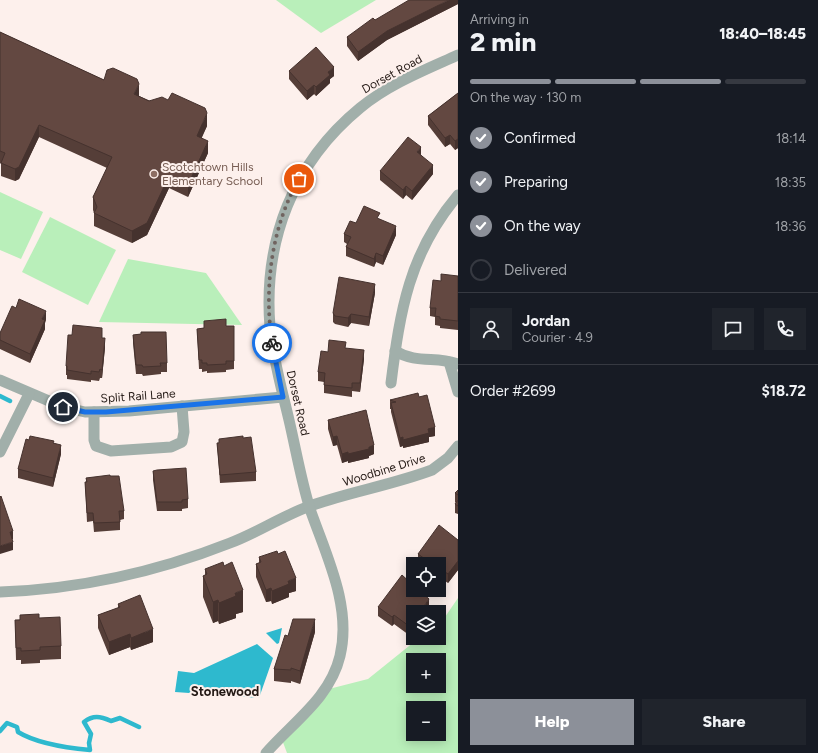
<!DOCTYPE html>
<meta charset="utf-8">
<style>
:root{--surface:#171b24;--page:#20242c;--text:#f1f3f6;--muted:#9ea1a6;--line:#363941;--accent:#8c9099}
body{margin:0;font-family:Figtree,sans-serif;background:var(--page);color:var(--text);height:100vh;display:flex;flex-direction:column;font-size:15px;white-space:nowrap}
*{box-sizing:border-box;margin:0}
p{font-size:13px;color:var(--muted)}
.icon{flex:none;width:22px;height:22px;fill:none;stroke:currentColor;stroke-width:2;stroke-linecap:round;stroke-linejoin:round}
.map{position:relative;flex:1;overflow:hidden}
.sheet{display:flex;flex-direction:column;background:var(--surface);width:360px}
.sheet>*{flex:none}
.tools{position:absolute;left:406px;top:557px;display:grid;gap:8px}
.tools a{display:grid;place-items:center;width:40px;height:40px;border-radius:0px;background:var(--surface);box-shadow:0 2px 10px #0003;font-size:20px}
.pin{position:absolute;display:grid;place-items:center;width:34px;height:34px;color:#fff;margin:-17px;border:2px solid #fff;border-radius:50%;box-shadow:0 1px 4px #0007}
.courier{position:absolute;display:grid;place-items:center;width:40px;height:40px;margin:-20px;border:3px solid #1a73e8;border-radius:50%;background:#fff;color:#222;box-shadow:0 1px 5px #0007}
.summary em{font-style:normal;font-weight:800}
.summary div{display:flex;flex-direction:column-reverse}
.summary{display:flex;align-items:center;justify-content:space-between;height:68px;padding:0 12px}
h1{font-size:26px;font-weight:800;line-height:30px}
.bar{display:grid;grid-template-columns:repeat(4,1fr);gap:6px 4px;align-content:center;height:48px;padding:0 12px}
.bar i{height:5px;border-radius:3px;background:var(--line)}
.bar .selected{background:var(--accent)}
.bar p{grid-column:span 4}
.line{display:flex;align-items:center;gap:10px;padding:0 12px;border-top:1px solid var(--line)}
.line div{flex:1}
.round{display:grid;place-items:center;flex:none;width:42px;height:42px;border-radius:0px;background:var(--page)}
ol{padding:0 12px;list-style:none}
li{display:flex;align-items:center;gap:12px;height:44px}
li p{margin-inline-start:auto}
li .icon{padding:4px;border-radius:50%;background:var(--accent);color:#fff;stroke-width:4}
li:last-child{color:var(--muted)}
li i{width:22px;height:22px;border:2px solid var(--line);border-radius:50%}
.cta{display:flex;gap:8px;margin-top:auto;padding:8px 12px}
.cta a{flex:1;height:46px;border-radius:0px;background:var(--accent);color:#fff;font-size:16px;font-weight:800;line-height:46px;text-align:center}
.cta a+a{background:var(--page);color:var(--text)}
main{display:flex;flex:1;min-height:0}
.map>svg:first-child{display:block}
</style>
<main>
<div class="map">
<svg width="458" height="753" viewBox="0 0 458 753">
<rect width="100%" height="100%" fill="#fdf0ec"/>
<g fill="#b9efba" fill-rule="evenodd">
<polygon points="276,0 376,0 321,33"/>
<polygon points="0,192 43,212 21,259 0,250"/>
<polygon points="50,217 116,250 88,305 22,272"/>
<polygon points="128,259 206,273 242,325 99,322"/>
<path d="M458,598V753H287L281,737L325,690L368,679L419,638H439V622L445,617ZM413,660H439V686H413ZM413,708H439V734H413Z"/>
</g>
<g fill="#2eb9ce">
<polygon points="282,628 279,643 277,644 266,633"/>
<polygon points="257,644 273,658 259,698 175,692 178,671 194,673"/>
</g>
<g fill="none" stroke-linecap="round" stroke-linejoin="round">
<g stroke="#2eb9ce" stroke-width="4.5">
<polyline points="0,396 10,401"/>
<path d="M0,731L7,723L17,727L18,732C36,743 68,748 90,750L89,743L91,734L84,722C93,715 100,716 111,721L120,718L139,727"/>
</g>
<g stroke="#a1afaa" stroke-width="11">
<path d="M395,351C417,364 436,356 458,364"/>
<polyline points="449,362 458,392"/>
<polyline points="0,380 63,407 85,412 129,411 283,397"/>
<path d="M391,383C400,311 409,253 458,195"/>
<polyline points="94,412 94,440 96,446 111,451 171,447 182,442 184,432 182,406"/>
<polyline points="0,452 29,394"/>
<path d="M0,592C81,589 154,573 230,543C257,533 282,516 310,506C349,492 392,485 432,470L448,458L458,446"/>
<path d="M266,753C293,722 330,698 340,656C352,606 326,555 310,509C301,480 296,450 289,420C282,390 273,359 270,327C263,241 293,163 360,108C389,84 425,70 458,55"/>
</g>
</g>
<g fill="#553e38">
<polygon points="458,0 458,4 387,40 358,61 347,46 347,37 375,20"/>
<polygon points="0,32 139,96 207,126 201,138 208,153 188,197 169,188 147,235 132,243 94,226 94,213 93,210 93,197 107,168 39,137 19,179 15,181 1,176 1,164 0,163"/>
<polygon points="289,71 334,76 330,79 330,83 316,96 314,94 307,100 289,79"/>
<polygon points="458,93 458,148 455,150 450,144 445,147 428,125 428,116"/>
<polygon points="421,155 433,174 412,200 406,195 403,199 380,180 380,171"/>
<polygon points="380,219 396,235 383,265 376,262 374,267 346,256 346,247 347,244 344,242 344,234 356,223"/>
<polygon points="458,276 458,330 440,328 440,326 435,325 435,317 430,316 430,308 441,281"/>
<polygon points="375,293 369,326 351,323 348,327 335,324 333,322 333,313"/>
<polygon points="16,308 46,319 45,323 45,329 30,363 0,349 0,333"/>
<polygon points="204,321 226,326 234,326 234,369 226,370 226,372 207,373 207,371 202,372 202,369 199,369 197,329 204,328"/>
<polygon points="141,334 167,363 167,372 161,372 161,374 143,376 142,374 136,374 133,343 133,335"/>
<polygon points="102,338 105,347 102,378 100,378 99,381 91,380 91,382 67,379 67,375 66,375 66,366"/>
<polygon points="346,348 364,359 360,392 352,391 352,397 324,393 324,382 318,381 318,372 328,352"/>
<polygon points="419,397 435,436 429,437 429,442 403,448 403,446 400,447 391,412 391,409 390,409 390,400"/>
<polygon points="328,420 374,454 369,456 369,458 348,463 348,461 342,463 337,445 333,446 328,429"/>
<polygon points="243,438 256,472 256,481 220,483 217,443"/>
<polygon points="29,440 54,443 61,454 53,487 18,478 18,469"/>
<polygon points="153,471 188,499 188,508 182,509 182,511 157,511 153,480"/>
<polygon points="110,476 124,511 124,519 120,520 120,530 94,532 93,521 87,522 85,482 86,482 86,478"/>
<polygon points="458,490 458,514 455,513 455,504 456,503 455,502 455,493"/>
<polygon points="458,540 458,570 448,583 439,577 439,564 419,564 418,563 418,554"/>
<polygon points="259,557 296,591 289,593 289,597 272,604 271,601 266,602 256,577 256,564 259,563"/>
<polygon points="205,569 243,612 236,614 236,618 219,624 218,621 213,623 203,597 203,576 205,575"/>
<polygon points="118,604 153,642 131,650 130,647 109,655 98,628 98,615 118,608"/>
<polygon points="378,607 429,608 409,635 394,624 392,626 378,616"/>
<polygon points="39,618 61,646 61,659 40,660 40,663 21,664 21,660 16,660 15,620"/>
<polygon points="315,632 300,684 291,681 291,683 274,681 274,669 288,636"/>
</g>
<g fill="#45322e">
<polygon points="449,0 458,0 458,4 387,40 358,61 358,52 387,31"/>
<polygon points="334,67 334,76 330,79 330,83 316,96 316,87 328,72"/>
<polygon points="139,84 139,97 134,94"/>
<polygon points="314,85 314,94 307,100 307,91"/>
<polygon points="207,113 207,126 197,149 197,136"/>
<polygon points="39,125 39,137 19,179 15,181 15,169"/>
<polygon points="450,135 450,144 445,147 445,138"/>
<polygon points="458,139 458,148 455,150 455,141"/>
<polygon points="208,141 208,153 188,197 188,185"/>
<polygon points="421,147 421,156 417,152"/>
<polygon points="433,165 433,174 412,200 412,191"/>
<polygon points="169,176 169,188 147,235 132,243 132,231"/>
<polygon points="406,186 406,195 403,199 403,190"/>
<polygon points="396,226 396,235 383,265 383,256"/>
<polygon points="376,253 376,262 374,267 374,259"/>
<polygon points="375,284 375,293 369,326 369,317"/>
<polygon points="46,311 46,319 45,323 45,329 30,363 30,354 42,319"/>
<polygon points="351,314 351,323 348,327 348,318"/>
<polygon points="105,338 105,347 102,378 102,370"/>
<polygon points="364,350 364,359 360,392 360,383"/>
<polygon points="435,427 435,436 429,437 429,442 403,448 403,440 428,429"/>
<polygon points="337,436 337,445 333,446 333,437"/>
<polygon points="403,437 403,446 400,447 400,438"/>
<polygon points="61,445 61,454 53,487 53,478"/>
<polygon points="374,445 374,454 369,456 369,458 348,463 348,454"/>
<polygon points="348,452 348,461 342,463 342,454"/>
<polygon points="13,531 13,539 10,540 10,532"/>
<polygon points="13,542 13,550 0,554 0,546"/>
<polygon points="458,561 458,570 448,583 448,574"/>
<polygon points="296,578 296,591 289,593 289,597 272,604 272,591 288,581"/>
<polygon points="271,588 271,601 266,602 266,590"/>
<polygon points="243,590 243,612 236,614 236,618 219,624 219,603 235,593"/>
<polygon points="429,599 429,608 427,612 420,612"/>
<polygon points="218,600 218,621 213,623 213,602"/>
<polygon points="394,615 394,624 392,626 392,617"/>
<polygon points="315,619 315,632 300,684 300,671"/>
<polygon points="413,621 413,630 409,635 409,626"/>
<polygon points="153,629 153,642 131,650 131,638"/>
<polygon points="130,634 130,647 109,655 109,642"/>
</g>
<g fill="#634841" stroke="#45322e">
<polygon points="409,0 449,0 387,31 358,52 347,37 373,18 375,20"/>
<polygon points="0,32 104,80 107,70 113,68 137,79 139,84 134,94 149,101 162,97 168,100 172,93 205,108 207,113 197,136 208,141 188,185 169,176 147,223 132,231 94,213 97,207 93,197 112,157 39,125 19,167 15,169 1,163 5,153 0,151"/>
<polygon points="316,47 334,67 328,72 330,75 316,87 314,85 307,91 289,71"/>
<polygon points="458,93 458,139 455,141 450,135 445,138 428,116"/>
<polygon points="408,137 421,147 417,152 433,165 412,191 406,186 403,190 380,171"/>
<polygon points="364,206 380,213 377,218 396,226 383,256 376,253 374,259 346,247 351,237 344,234 350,221 356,223"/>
<polygon points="441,274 458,276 458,321 440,319 440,317 435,316 436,308 430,308 433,280 441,281"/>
<polygon points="339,277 375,284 369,317 351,314 348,318 335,316 333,313"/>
<polygon points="19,299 46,311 42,319 45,320 30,354 0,340 0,333 12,306 16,308"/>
<polygon points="226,319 226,326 234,326 234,361 226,361 226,364 207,365 207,363 202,363 202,360 199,360 197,329 204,328 204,321"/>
<polygon points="73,325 102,328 102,338 105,338 102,370 100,369 99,372 91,371 91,374 67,370 67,366 66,366 68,335 72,335"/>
<polygon points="141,332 166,332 167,363 160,363 161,366 143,367 142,365 136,365 133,335 141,334"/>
<polygon points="329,340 346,342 345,348 364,350 360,383 352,383 352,388 324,385 325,373 318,372 321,351 328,352"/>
<polygon points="418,393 419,397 427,395 435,427 428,429 429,433 403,440 403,437 400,438 391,403 396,402 390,400"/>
<polygon points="366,410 374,445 369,447 369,449 348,454 348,452 342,454 337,436 333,437 328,420"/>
<polygon points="30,436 54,441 53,443 61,445 53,478 18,469 26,439 29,440"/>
<polygon points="243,436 243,438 251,437 256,472 220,475 217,443 219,443 219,439"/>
<polygon points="186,468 188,499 182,500 182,502 157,502 153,471 157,470"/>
<polygon points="110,475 110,476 119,476 124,511 119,511 120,522 94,523 93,513 87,513 85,482 87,482 86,478"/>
<polygon points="458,490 458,495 455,493"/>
<polygon points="1,496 13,531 10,532 13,542 0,546 0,497"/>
<polygon points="458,500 458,506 455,504"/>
<polygon points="439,525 458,540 458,561 448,574 439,568 439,564 432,564 418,554"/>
<polygon points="277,551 278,554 285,551 296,578 288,581 289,584 272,591 271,588 266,590 256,564 261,562 259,557"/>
<polygon points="223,562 224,566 232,562 243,590 235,593 236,596 219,603 218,600 213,602 203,576 207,574 205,569"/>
<polygon points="402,575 413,585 413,590 419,590 429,599 420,612 413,612 413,621 409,626 394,615 392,617 378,607"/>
<polygon points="140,595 153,629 131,638 130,634 109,642 98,615 120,607 118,604"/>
<polygon points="39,614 39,618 60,617 61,646 40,647 40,650 21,651 21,648 16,648 15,620 20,620 20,615"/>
<polygon points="293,619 315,619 300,671 291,668 291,670 274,669 285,635 288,636"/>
</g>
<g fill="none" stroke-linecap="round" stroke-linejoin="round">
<path stroke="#706460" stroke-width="4" stroke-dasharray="0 7.2" d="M272,343C264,288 271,228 299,179"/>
<polyline stroke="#1a73e8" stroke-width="5" points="63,407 85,412 106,412 283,397 272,343"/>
</g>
<circle fill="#8d6e63" stroke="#fdf0ec" stroke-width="1.5" cx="154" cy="174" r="4"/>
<g text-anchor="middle" stroke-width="4" stroke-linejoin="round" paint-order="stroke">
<g font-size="12" fill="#241915" stroke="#fdf0ec">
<text transform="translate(392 74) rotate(-29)" y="4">Dorset Road</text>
<text transform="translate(138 396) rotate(-4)" y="4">Split Rail Lane</text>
<text transform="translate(298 403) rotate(77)" y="4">Dorset Road</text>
<text transform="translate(384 470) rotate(-17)" y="4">Woodbine Drive</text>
</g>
<g font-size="12" fill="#785e54" stroke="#fdf0ec" text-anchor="start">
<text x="162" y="171">Scotchtown Hills<tspan x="162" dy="14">Elementary School</tspan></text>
</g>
<g font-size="13" font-weight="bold" fill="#241915" stroke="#fdf0ec">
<text x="225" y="696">Stonewood</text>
</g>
</g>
</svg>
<div class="tools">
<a><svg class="icon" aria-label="locate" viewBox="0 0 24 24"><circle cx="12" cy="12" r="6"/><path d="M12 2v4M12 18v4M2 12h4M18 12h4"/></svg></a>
<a><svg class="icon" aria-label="layers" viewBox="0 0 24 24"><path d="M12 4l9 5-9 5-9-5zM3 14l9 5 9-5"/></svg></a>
<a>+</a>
<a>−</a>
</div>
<div class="pin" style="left:299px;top:179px;background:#ea580c"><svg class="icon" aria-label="bag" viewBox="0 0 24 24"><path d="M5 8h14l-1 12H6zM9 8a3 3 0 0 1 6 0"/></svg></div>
<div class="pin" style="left:63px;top:407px;background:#1f2937"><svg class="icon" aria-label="home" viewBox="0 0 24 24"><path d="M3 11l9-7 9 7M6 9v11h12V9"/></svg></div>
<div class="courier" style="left:272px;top:343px"><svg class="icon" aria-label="bike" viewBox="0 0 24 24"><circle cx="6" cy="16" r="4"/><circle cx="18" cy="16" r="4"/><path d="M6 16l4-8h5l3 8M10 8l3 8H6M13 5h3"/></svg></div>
</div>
<section class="sheet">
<div class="summary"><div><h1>2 min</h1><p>Arriving in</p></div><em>18:40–18:45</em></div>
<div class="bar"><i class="selected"></i><i class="selected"></i><i class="selected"></i><i></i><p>On the way · 130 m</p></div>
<ol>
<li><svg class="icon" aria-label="check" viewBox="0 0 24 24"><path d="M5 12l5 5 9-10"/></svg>Confirmed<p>18:14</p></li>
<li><svg class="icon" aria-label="check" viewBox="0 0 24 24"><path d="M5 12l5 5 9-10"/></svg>Preparing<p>18:35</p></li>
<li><svg class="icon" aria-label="check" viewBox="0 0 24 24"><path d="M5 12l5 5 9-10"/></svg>On the way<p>18:36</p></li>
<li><i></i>Delivered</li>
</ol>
<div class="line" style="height:72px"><a class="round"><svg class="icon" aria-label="person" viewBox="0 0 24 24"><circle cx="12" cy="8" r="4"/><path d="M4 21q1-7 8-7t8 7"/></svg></a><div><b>Jordan</b><p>Courier · 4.9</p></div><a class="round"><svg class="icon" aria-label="chat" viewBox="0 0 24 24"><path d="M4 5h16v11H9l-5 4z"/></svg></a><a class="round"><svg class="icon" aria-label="phone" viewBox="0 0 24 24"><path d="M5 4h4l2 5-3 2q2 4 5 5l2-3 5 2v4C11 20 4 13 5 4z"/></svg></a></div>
<div class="line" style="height:52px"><div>Order #2699</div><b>$18.72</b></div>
<div class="cta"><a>Help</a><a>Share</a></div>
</section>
</main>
